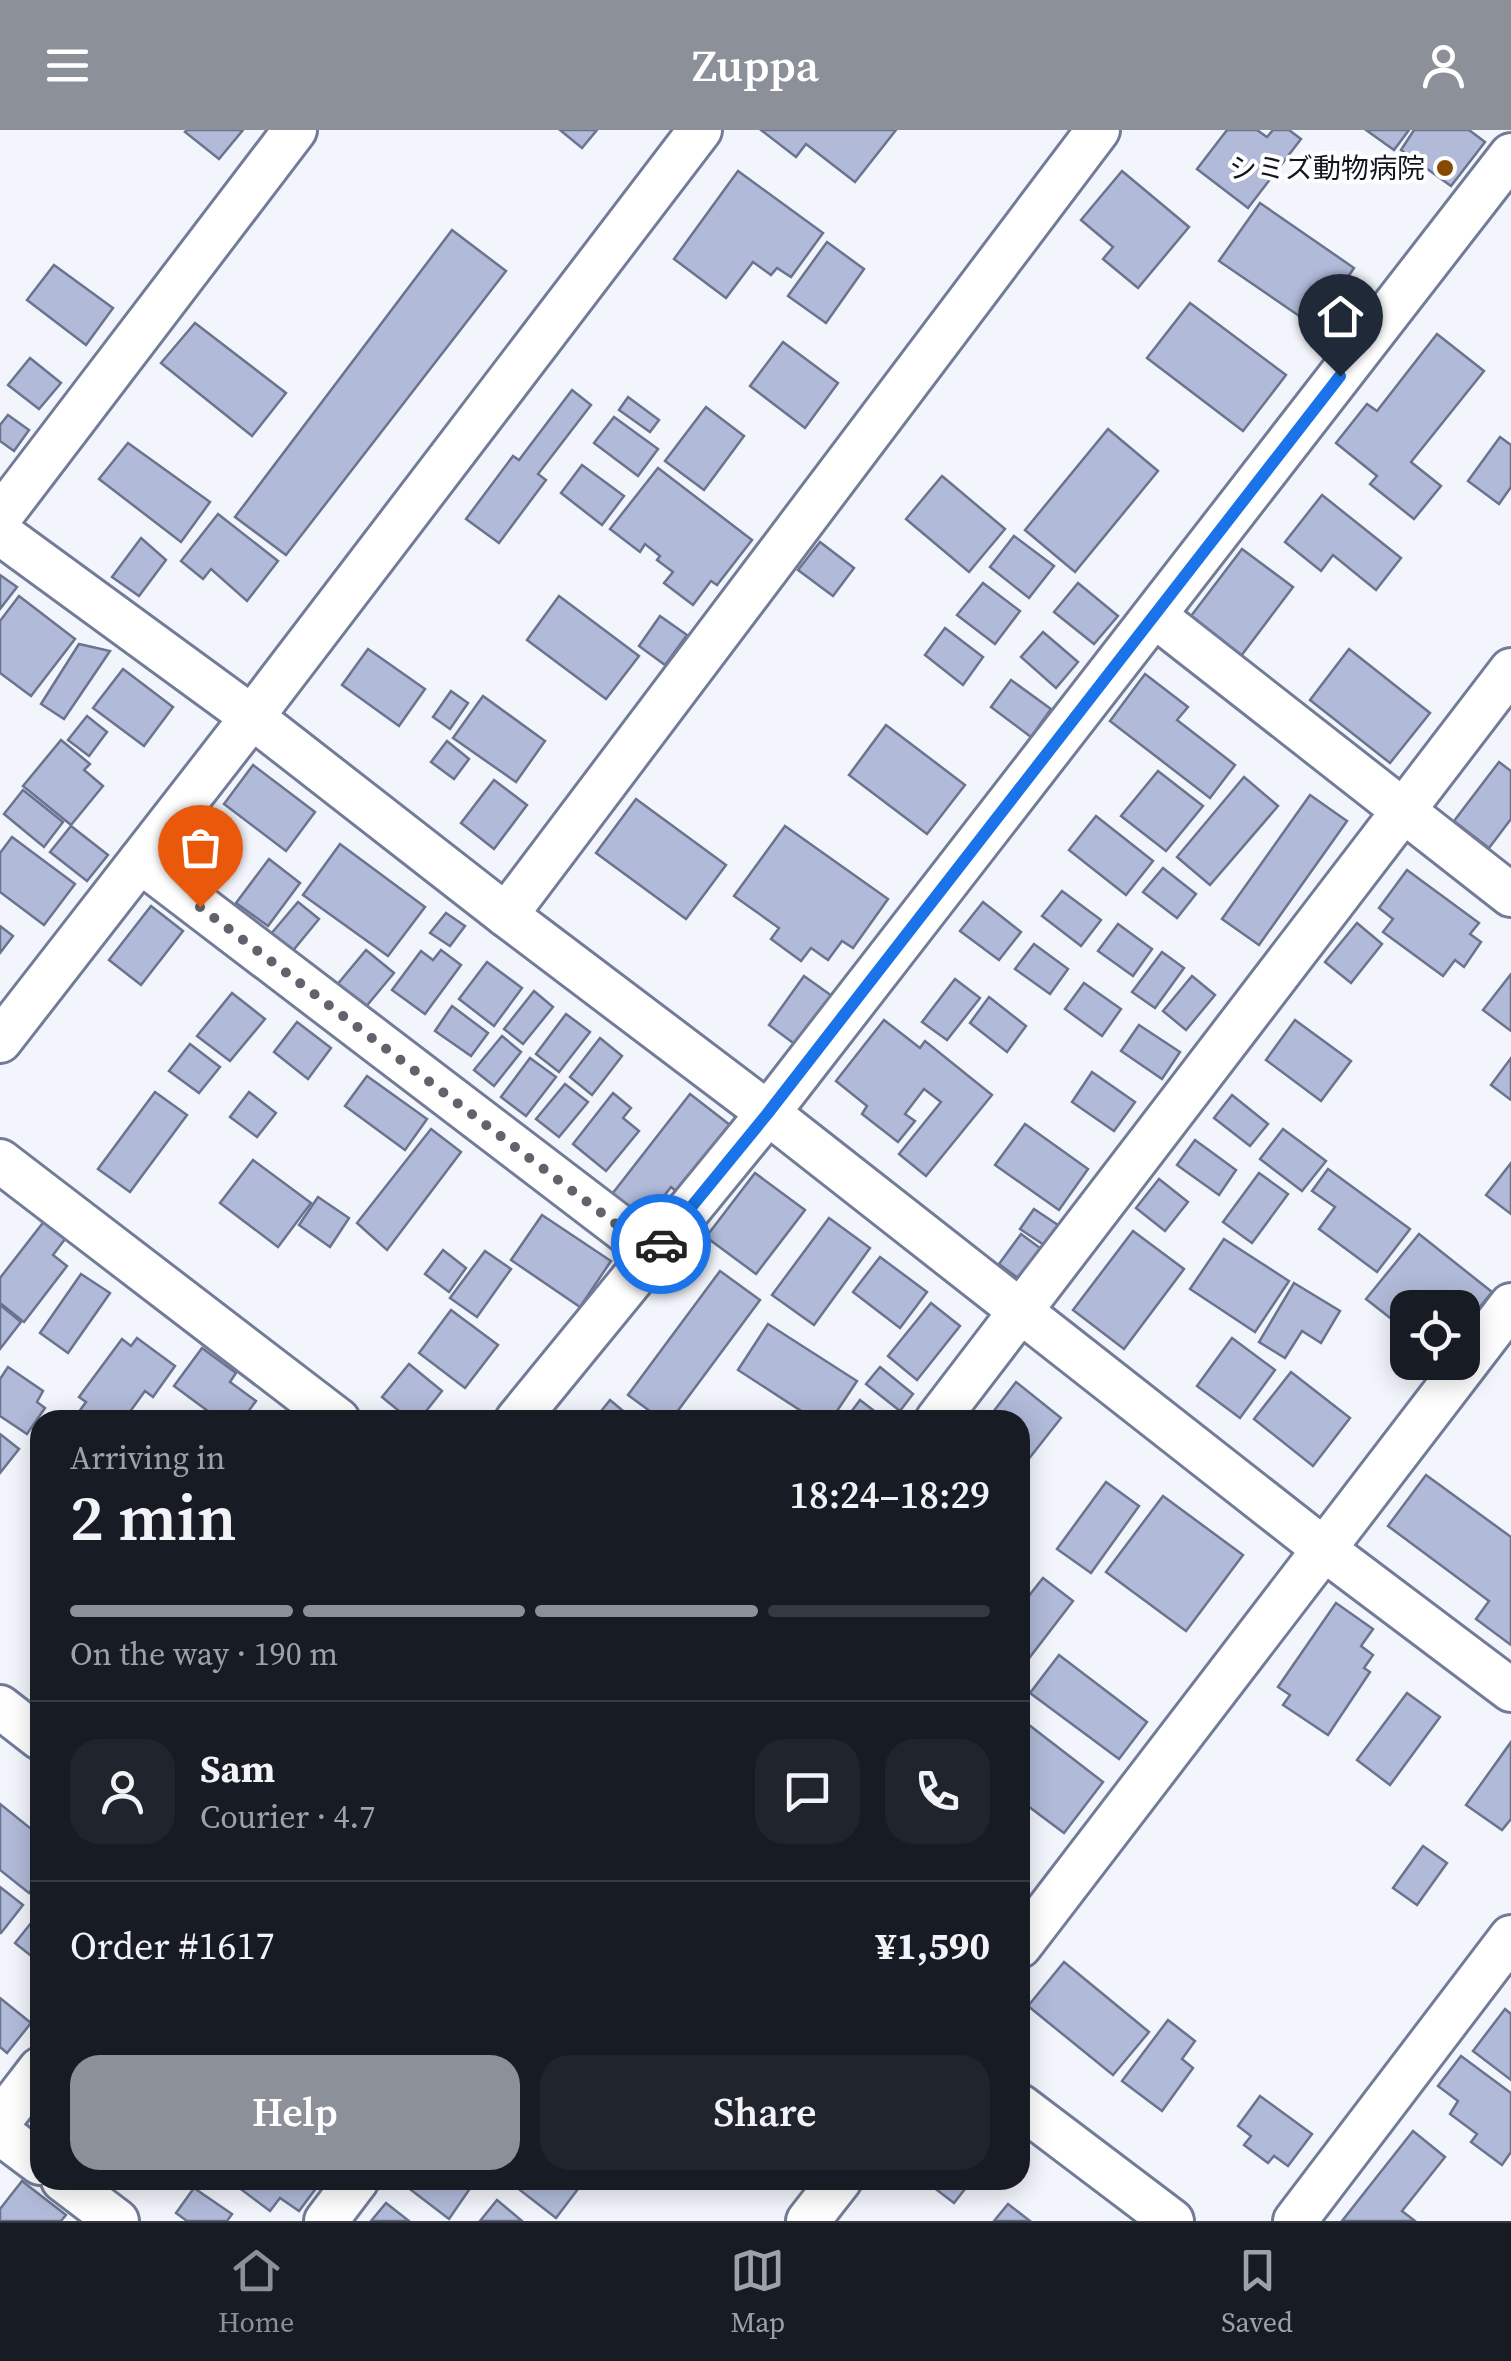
<!DOCTYPE html>
<meta charset="utf-8">
<style>
:root{--surface:#171b24;--page:#20242c;--text:#f1f3f6;--muted:#9ea1a6;--line:#363941;--accent:#8c9099}
body{margin:0;font-family:"Source Serif 4","Noto Sans JP",serif;background:var(--page);color:var(--text);height:100vh;display:flex;flex-direction:column;font-size:38px;white-space:nowrap}
*{box-sizing:border-box;margin:0}
p{font-size:32px;color:var(--muted)}
.icon{flex:none;width:55px;height:55px;fill:none;stroke:currentColor;stroke-width:2;stroke-linecap:round;stroke-linejoin:round}
.map{position:relative;flex:1;overflow:hidden}
.details{position:absolute;left:30px;top:1280px;width:1000px;height:780px;display:flex;flex-direction:column;background:var(--surface);border-radius:30px;box-shadow:0 5px 25px #0003}
.details>*{flex:none}
.fabs{position:absolute;left:1390px;top:1160px;display:grid;gap:20px}
.fabs a{display:grid;place-items:center;width:90px;height:90px;border-radius:20px;background:var(--surface);box-shadow:0 5px 25px #0003;font-size:50px}
.pin{position:absolute;display:grid;place-items:center;width:85px;height:85px;color:#fff;margin:-102px -42px;border-radius:50% 50% 50% 0;rotate:-45deg;box-shadow:0 0 10px #0007}
.pin .icon{rotate:45deg}
.courier{position:absolute;display:grid;place-items:center;width:100px;height:100px;margin:-50px;border:8px solid #1a73e8;border-radius:50%;background:#fff;color:#222;box-shadow:0 2px 12px #0007}
.head em{font-style:normal;font-weight:600}
.head div{display:flex;flex-direction:column-reverse}
.head{display:flex;align-items:center;justify-content:space-between;height:170px;padding:0 40px}
h1{font-size:65px;font-weight:600;line-height:75px}
.bar{display:grid;grid-template-columns:repeat(4,1fr);gap:15px 10px;align-content:center;height:120px;padding:0 40px}
.bar i{height:12px;border-radius:8px;background:var(--line)}
.bar .on{background:var(--accent)}
.bar p{grid-column:span 4}
.line{display:flex;align-items:center;gap:25px;padding:0 40px;border-top:2px solid var(--line)}
.line div{flex:1}
.round{display:grid;place-items:center;flex:none;width:105px;height:105px;border-radius:30px;background:var(--page)}
.action{display:flex;gap:20px;margin-top:auto;padding:20px 40px}
.action a{flex:1;height:115px;border-radius:30px;background:var(--accent);color:#fff;font-size:40px;font-weight:600;line-height:115px;text-align:center}
.action a+a{background:var(--page);color:var(--text)}
header{display:flex;justify-content:space-between;align-items:center;height:130px;padding:0 40px;background:var(--accent);color:#fff;font-size:45px;font-weight:600}
.tabs{display:flex;justify-content:space-around;align-items:center;height:140px;border-top:2px solid var(--line);background:var(--surface);font-size:28px;color:var(--muted)}
.tabs a{display:grid;justify-items:center;gap:5px}
.tabs .on{color:var(--accent)}
.map>svg:first-child{display:block}
</style>
<header><svg class="icon" aria-label="menu" viewBox="0 0 24 24"><path d="M4 6h16M4 12h16M4 18h16"/></svg>Zuppa<svg class="icon" aria-label="person" viewBox="0 0 24 24"><circle cx="12" cy="8" r="4"/><path d="M4 21q1-7 8-7t8 7"/></svg></header>
<div class="map">
<svg width="1511" height="2091" viewBox="0 0 1511 2091">
<rect width="100%" height="100%" fill="#f3f5fc"/>
<g fill="#b1bbd9" stroke="#6a748f" stroke-width="2.5">
<polygon points="187,0 243,0 219,29 185,2"/>
<polygon points="560,0 597,0 582,18"/>
<polygon points="761,0 896,0 855,52 806,14 796,27"/>
<polygon points="1227,0 1257,0 1267,7 1273,0 1289,0 1301,9 1248,78 1197,39"/>
<polygon points="1366,0 1409,0 1394,20"/>
<polygon points="1414,0 1469,0 1485,12 1451,56 1401,20"/>
<polygon points="738,41 823,103 791,147 777,138 771,145 753,132 726,168 674,129"/>
<polygon points="1122,41 1189,97 1138,158 1103,129 1113,117 1081,90"/>
<polygon points="1260,73 1354,138 1314,196 1219,131"/>
<polygon points="452,100 506,141 286,425 235,387"/>
<polygon points="827,112 864,139 826,193 788,166"/>
<polygon points="54,135 113,178 86,215 27,170"/>
<polygon points="1190,173 1286,245 1243,301 1147,228"/>
<polygon points="195,193 286,263 252,306 161,233"/>
<polygon points="1437,204 1484,241 1411,332 1441,356 1414,389 1370,354 1377,346 1336,313 1367,274 1377,281"/>
<polygon points="783,212 838,253 805,298 750,256"/>
<polygon points="30,228 61,253 39,279 8,255"/>
<polygon points="572,260 591,275 538,344 546,350 499,413 466,389 513,326 519,330"/>
<polygon points="628,267 659,290 650,302 619,280"/>
<polygon points="706,277 744,306 704,360 665,331"/>
<polygon points="8,285 29,300 14,321 0,311 0,295"/>
<polygon points="614,287 658,319 638,346 594,313"/>
<polygon points="1108,299 1158,341 1075,442 1025,400"/>
<polygon points="1500,307 1511,315 1511,357 1499,374 1468,351"/>
<polygon points="128,313 210,372 181,412 99,349"/>
<polygon points="582,335 624,366 602,395 561,363"/>
<polygon points="658,338 752,410 717,455 711,451 693,475 664,453 673,442 657,430 660,426 645,414 640,422 610,399"/>
<polygon points="942,346 1005,399 969,442 906,389"/>
<polygon points="1322,365 1401,428 1376,460 1333,425 1321,441 1285,412"/>
<polygon points="218,384 278,431 247,471 211,439 203,449 181,431"/>
<polygon points="1014,406 1054,436 1029,468 990,437"/>
<polygon points="141,408 166,430 139,466 112,447"/>
<polygon points="820,412 854,438 833,466 798,440"/>
<polygon points="1242,419 1293,457 1238,530 1188,490"/>
<polygon points="0,445 17,457 0,479"/>
<polygon points="983,453 1020,481 995,514 957,485"/>
<polygon points="1078,453 1118,486 1094,514 1054,482"/>
<polygon points="19,466 75,509 31,566 0,543 0,491"/>
<polygon points="559,466 639,526 606,569 527,510"/>
<polygon points="660,486 687,505 665,535 639,516"/>
<polygon points="945,498 983,527 963,555 925,525"/>
<polygon points="1043,502 1078,532 1056,558 1021,527"/>
<polygon points="79,514 110,521 64,589 41,574"/>
<polygon points="368,519 425,559 399,596 342,555"/>
<polygon points="1349,519 1430,583 1390,633 1310,570"/>
<polygon points="123,539 173,577 144,616 93,578"/>
<polygon points="1145,544 1188,577 1177,590 1235,635 1210,668 1110,591"/>
<polygon points="1011,550 1051,579 1031,607 991,577"/>
<polygon points="451,561 468,573 450,599 433,587"/>
<polygon points="483,566 545,611 516,652 453,608"/>
<polygon points="87,586 107,602 89,626 68,610"/>
<polygon points="886,595 965,655 927,704 849,645"/>
<polygon points="61,610 90,634 84,640 103,656 71,695 23,656"/>
<polygon points="447,611 469,629 454,649 431,632"/>
<polygon points="1499,632 1511,641 1511,689 1489,718 1454,691"/>
<polygon points="253,635 315,682 286,721 224,674"/>
<polygon points="1158,641 1203,676 1166,721 1121,686"/>
<polygon points="1244,647 1278,676 1210,755 1177,727"/>
<polygon points="494,650 527,675 494,719 461,693"/>
<polygon points="23,660 63,692 44,717 4,684"/>
<polygon points="1310,665 1347,691 1259,815 1222,789"/>
<polygon points="636,669 726,735 686,789 596,723"/>
<polygon points="1096,686 1153,731 1126,765 1069,720"/>
<polygon points="71,696 108,725 87,751 50,722"/>
<polygon points="785,696 888,769 853,818 842,811 828,830 811,818 801,831 771,809 779,798 734,766"/>
<polygon points="12,707 75,754 44,795 0,762 0,723"/>
<polygon points="340,714 425,777 388,826 303,765"/>
<polygon points="269,729 300,753 268,796 236,773"/>
<polygon points="1163,738 1196,764 1177,788 1143,762"/>
<polygon points="1407,740 1479,793 1470,804 1481,812 1464,837 1455,830 1443,846 1383,802 1393,789 1379,778"/>
<polygon points="1062,761 1101,790 1081,816 1042,786"/>
<polygon points="298,772 319,789 291,823 270,805"/>
<polygon points="983,772 1021,802 999,830 960,801"/>
<polygon points="151,776 183,801 141,855 109,830"/>
<polygon points="446,783 465,796 450,816 430,803"/>
<polygon points="1357,793 1382,814 1351,853 1325,832"/>
<polygon points="1118,794 1152,819 1133,846 1098,821"/>
<polygon points="0,796 13,806 0,823"/>
<polygon points="1034,814 1068,839 1050,864 1015,839"/>
<polygon points="366,820 394,843 364,879 336,856"/>
<polygon points="441,820 461,835 425,884 392,860 421,821 433,830"/>
<polygon points="1162,822 1184,838 1155,878 1132,862"/>
<polygon points="487,832 522,858 494,896 459,869"/>
<polygon points="1511,844 1511,901 1483,880"/>
<polygon points="804,846 832,866 796,915 769,895"/>
<polygon points="1192,846 1215,865 1186,900 1163,881"/>
<polygon points="955,849 980,868 947,910 922,892"/>
<polygon points="1084,853 1121,879 1102,906 1065,879"/>
<polygon points="534,861 553,877 523,914 504,899"/>
<polygon points="232,863 265,889 230,931 197,906"/>
<polygon points="989,867 1026,896 1007,922 970,893"/>
<polygon points="452,876 488,903 471,926 435,901"/>
<polygon points="566,884 590,902 559,942 536,924"/>
<polygon points="884,890 920,918 925,911 992,965 926,1046 899,1024 941,972 924,959 905,984 915,991 898,1012 862,984 867,976 836,951"/>
<polygon points="1295,890 1351,931 1321,971 1266,930"/>
<polygon points="297,892 331,918 308,949 274,922"/>
<polygon points="1139,895 1180,922 1162,949 1121,921"/>
<polygon points="502,906 521,922 494,956 474,940"/>
<polygon points="600,908 622,926 592,965 570,947"/>
<polygon points="190,914 220,937 199,963 169,941"/>
<polygon points="530,928 556,947 526,986 501,967"/>
<polygon points="1511,928 1511,970 1491,955"/>
<polygon points="1092,942 1135,972 1114,1001 1072,972"/>
<polygon points="367,946 427,989 405,1020 345,976"/>
<polygon points="565,954 588,972 559,1007 536,989"/>
<polygon points="155,962 187,985 130,1062 98,1039"/>
<polygon points="249,962 276,983 257,1007 230,987"/>
<polygon points="613,963 631,978 623,988 639,1001 606,1041 573,1014"/>
<polygon points="690,964 730,995 677,1062 671,1057 642,1094 609,1068"/>
<polygon points="1232,965 1268,994 1250,1016 1214,988"/>
<polygon points="1025,994 1088,1039 1059,1080 995,1035"/>
<polygon points="431,999 461,1022 387,1120 357,1093"/>
<polygon points="1283,999 1326,1031 1302,1061 1260,1029"/>
<polygon points="1195,1010 1236,1040 1219,1065 1177,1035"/>
<polygon points="253,1030 311,1073 278,1117 220,1073"/>
<polygon points="1511,1033 1511,1084 1486,1065"/>
<polygon points="1328,1039 1410,1099 1377,1142 1319,1099 1335,1077 1312,1061"/>
<polygon points="755,1043 805,1080 756,1144 706,1107"/>
<polygon points="1259,1043 1288,1064 1252,1113 1223,1092"/>
<polygon points="1159,1049 1188,1072 1165,1101 1136,1078"/>
<polygon points="318,1067 349,1088 330,1117 299,1095"/>
<polygon points="1034,1079 1061,1097 1047,1117 1020,1099"/>
<polygon points="49,1085 71,1101 53,1125 67,1136 24,1192 0,1173 0,1148"/>
<polygon points="542,1085 611,1131 580,1177 511,1130"/>
<polygon points="829,1088 870,1118 814,1195 772,1165"/>
<polygon points="1133,1101 1184,1139 1124,1219 1073,1180"/>
<polygon points="1021,1104 1044,1121 1022,1151 999,1134"/>
<polygon points="1419,1104 1492,1162 1462,1199 1462,1178 1408,1178 1408,1202 1366,1169"/>
<polygon points="1224,1109 1289,1151 1255,1202 1190,1159"/>
<polygon points="443,1120 466,1138 449,1162 425,1144"/>
<polygon points="485,1121 511,1139 477,1187 450,1168"/>
<polygon points="880,1127 927,1162 900,1198 853,1162"/>
<polygon points="720,1141 760,1170 671,1290 662,1290 628,1265"/>
<polygon points="81,1144 110,1163 68,1223 40,1203"/>
<polygon points="1294,1153 1340,1181 1321,1213 1302,1201 1285,1228 1259,1212"/>
<polygon points="931,1173 960,1196 917,1250 888,1226"/>
<polygon points="0,1175 21,1192 0,1219"/>
<polygon points="451,1180 498,1215 465,1258 419,1223"/>
<polygon points="768,1194 857,1251 831,1290 815,1290 738,1240"/>
<polygon points="137,1208 175,1236 153,1267 145,1261 124,1290 73,1290 86,1272 79,1267 122,1209 131,1216"/>
<polygon points="1232,1208 1275,1240 1240,1288 1197,1256"/>
<polygon points="202,1218 236,1243 230,1252 256,1271 242,1290 220,1290 174,1256"/>
<polygon points="409,1234 442,1261 419,1290 410,1290 382,1267"/>
<polygon points="8,1237 43,1261 37,1272 45,1278 27,1304 0,1286 0,1249"/>
<polygon points="880,1237 913,1264 900,1281 866,1254"/>
<polygon points="1291,1242 1350,1288 1313,1336 1254,1289"/>
<polygon points="1016,1252 1061,1288 1020,1340 1020,1290 987,1290"/>
<polygon points="610,1270 634,1290 594,1290"/>
<polygon points="860,1270 886,1290 845,1290"/>
<polygon points="0,1304 19,1319 0,1343"/>
<polygon points="1426,1345 1511,1407 1511,1515 1476,1489 1489,1471 1388,1396"/>
<polygon points="1106,1352 1139,1376 1091,1443 1057,1419"/>
<polygon points="1163,1366 1243,1425 1186,1501 1106,1442"/>
<polygon points="1043,1448 1073,1471 1020,1540 1020,1477"/>
<polygon points="1336,1473 1373,1499 1361,1516 1373,1525 1364,1538 1370,1542 1328,1605 1283,1575 1290,1565 1278,1557"/>
<polygon points="1059,1525 1147,1592 1119,1629 1030,1563"/>
<polygon points="1407,1563 1440,1587 1390,1655 1357,1630"/>
<polygon points="1020,1588 1103,1652 1064,1703 1020,1670"/>
<polygon points="1511,1612 1511,1689 1502,1700 1466,1675"/>
<polygon points="0,1674 40,1706 40,1749 29,1763 0,1740"/>
<polygon points="1423,1716 1447,1733 1417,1775 1393,1758"/>
<polygon points="0,1757 23,1775 1,1803 0,1803"/>
<polygon points="39,1783 40,1784 40,1833 15,1813"/>
<polygon points="1064,1832 1149,1902 1113,1945 1028,1876"/>
<polygon points="0,1868 31,1893 7,1923 0,1917"/>
<polygon points="1505,1879 1511,1884 1511,1950 1473,1921"/>
<polygon points="1168,1890 1195,1911 1182,1929 1193,1938 1162,1981 1122,1951"/>
<polygon points="1461,1926 1511,1963 1511,2022 1502,2035 1471,2012 1477,2004 1450,1984 1458,1971 1438,1956"/>
<polygon points="1260,1966 1312,2004 1288,2036 1274,2026 1268,2033 1244,2015 1251,2006 1238,1996"/>
<polygon points="1413,2001 1445,2027 1402,2081 1415,2091 1342,2091"/>
<polygon points="243,2050 315,2050 320,2053 299,2081 280,2068 270,2081 238,2057"/>
<polygon points="398,2050 462,2050 471,2057 449,2089"/>
<polygon points="507,2050 574,2050 581,2055 556,2088"/>
<polygon points="924,2050 972,2050 954,2073"/>
<polygon points="22,2051 66,2085 61,2091 0,2091 0,2079"/>
<polygon points="194,2058 232,2084 227,2091 187,2091 176,2083"/>
<polygon points="497,2070 522,2091 480,2091"/>
<polygon points="386,2073 409,2091 371,2091"/>
<polygon points="1008,2074 1030,2091 994,2091"/>
</g>
<g fill="none" stroke-linecap="round" stroke-linejoin="round">
<g stroke="#727c98" stroke-width="48">
<g id="minor">
<polyline points="0,387 295,0"/>
<polyline points="0,403 252,587 506,785 768,983 1325,1420 1511,1560"/>
<polyline points="1155,486 1511,765"/>
<polyline points="140,731 654,1123"/>
<polyline points="506,785 1098,0"/>
<polyline points="0,911 252,587 700,0"/>
<polyline points="0,1031 338,1290"/>
<polyline points="517,1290 768,983 1511,25"/>
<polyline points="937,1290 1511,540"/>
<polyline points="0,1577 40,1608"/>
<polyline points="1020,1816 1511,1175"/>
<polyline points="1020,1976 1172,2091"/>
<polyline points="0,1991 40,1939"/>
<polyline points="0,2003 40,2033"/>
<polyline points="63,2050 117,2091"/>
<polyline points="326,2091 357,2050"/>
<polyline points="808,2091 840,2050"/>
<polyline points="1295,2091 1511,1807"/>
</g>
</g>
<use href="#minor" stroke="#fff" stroke-width="42"/>
</g>
<g fill="none" stroke-linecap="round" stroke-linejoin="round">
<polyline stroke="#60636c" stroke-width="10" stroke-dasharray="0 18" points="200,777 654,1123 661,1114"/>
<polyline stroke="#1a73e8" stroke-width="12" points="661,1114 768,983 1340,246"/>
</g>
<circle fill="#864a06" stroke="#fff" stroke-width="4" cx="1445" cy="38" r="10"/>
<g text-anchor="middle" stroke-width="8" stroke-linejoin="round" paint-order="stroke">
<g font-size="28" fill="#11151f" stroke="#fff" text-anchor="end">
<text x="1425" y="48">シミズ動物病院</text>
</g>
</g>
</svg>
<div class="fabs">
<a><svg class="icon" aria-label="locate" viewBox="0 0 24 24"><circle cx="12" cy="12" r="6"/><path d="M12 2v4M12 18v4M2 12h4M18 12h4"/></svg></a>
</div>
<div class="pin" style="left:200px;top:777px;background:#ea580c"><svg class="icon" aria-label="bag" viewBox="0 0 24 24"><path d="M5 8h14l-1 12H6zM9 8a3 3 0 0 1 6 0"/></svg></div>
<div class="pin" style="left:1340px;top:246px;background:#1f2937"><svg class="icon" aria-label="home" viewBox="0 0 24 24"><path d="M3 11l9-7 9 7M6 9v11h12V9"/></svg></div>
<div class="courier" style="left:661px;top:1114px"><svg class="icon" aria-label="car" viewBox="0 0 24 24"><path d="M5 17H2v-5l4-1 3-4h7l3 4 3 1v5h-3M9 17h6M6 11h13"/><circle cx="7" cy="17" r="2"/><circle cx="17" cy="17" r="2"/></svg></div>
<section class="details">
<div class="head"><div><h1>2 min</h1><p>Arriving in</p></div><em>18:24–18:29</em></div>
<div class="bar"><i class="on"></i><i class="on"></i><i class="on"></i><i></i><p>On the way · 190 m</p></div>
<div class="line" style="height:180px"><a class="round"><svg class="icon" aria-label="person" viewBox="0 0 24 24"><circle cx="12" cy="8" r="4"/><path d="M4 21q1-7 8-7t8 7"/></svg></a><div><b>Sam</b><p>Courier · 4.7</p></div><a class="round"><svg class="icon" aria-label="chat" viewBox="0 0 24 24"><path d="M4 5h16v11H9l-5 4z"/></svg></a><a class="round"><svg class="icon" aria-label="phone" viewBox="0 0 24 24"><path d="M5 4h4l2 5-3 2q2 4 5 5l2-3 5 2v4C11 20 4 13 5 4z"/></svg></a></div>
<div class="line" style="height:130px"><div>Order #1617</div><b>¥1,590</b></div>
<div class="action"><a>Help</a><a>Share</a></div>
</section>
</div>
<nav class="tabs">
<a class="on"><svg class="icon" aria-label="home" viewBox="0 0 24 24"><path d="M3 11l9-7 9 7M6 9v11h12V9"/></svg>Home</a>
<a><svg class="icon" aria-label="map" viewBox="0 0 24 24"><path d="M3 6l6-2 6 2 6-2v14l-6 2-6-2-6 2zM9 4v14M15 6v14"/></svg>Map</a>
<a><svg class="icon" aria-label="saved" viewBox="0 0 24 24"><path d="M7 4h10v16l-5-4-5 4z"/></svg>Saved</a>
</nav>
